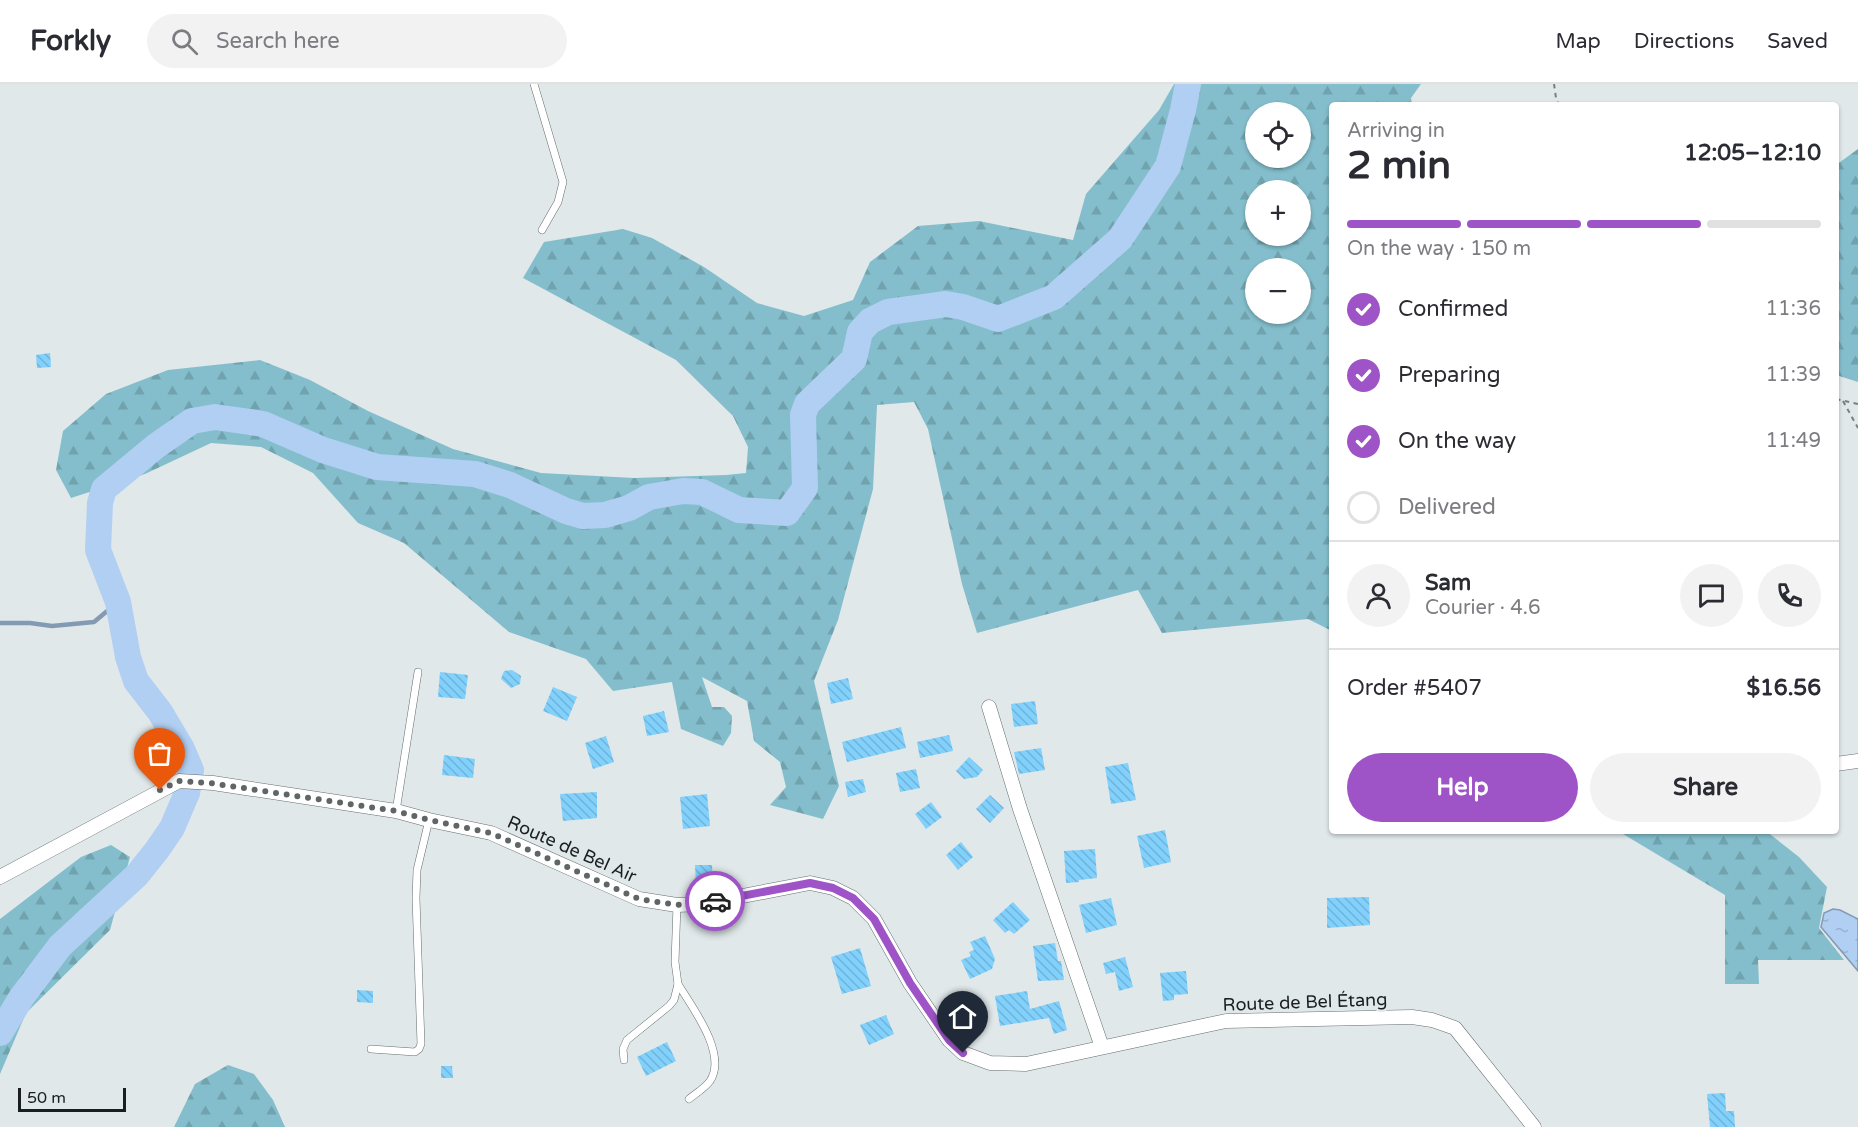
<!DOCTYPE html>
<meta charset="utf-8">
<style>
:root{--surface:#fff;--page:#f2f2f3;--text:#2b2b33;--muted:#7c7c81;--line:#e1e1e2;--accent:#9e54c7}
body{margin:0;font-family:"Varela Round",sans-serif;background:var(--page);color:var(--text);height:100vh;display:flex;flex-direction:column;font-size:22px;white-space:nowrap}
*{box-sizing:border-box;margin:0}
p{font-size:20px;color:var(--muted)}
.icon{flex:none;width:33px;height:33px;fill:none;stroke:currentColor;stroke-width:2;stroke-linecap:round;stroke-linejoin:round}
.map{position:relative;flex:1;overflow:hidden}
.sheet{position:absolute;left:1329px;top:18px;width:510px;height:732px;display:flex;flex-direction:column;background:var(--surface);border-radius:6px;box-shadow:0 2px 4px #0004}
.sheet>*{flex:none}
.buttons{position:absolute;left:1245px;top:18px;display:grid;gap:12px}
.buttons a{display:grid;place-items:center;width:66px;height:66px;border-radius:50%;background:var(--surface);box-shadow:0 2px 4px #0004;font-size:30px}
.scale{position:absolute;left:18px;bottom:15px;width:108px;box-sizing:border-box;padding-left:6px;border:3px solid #1b1e1f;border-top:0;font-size:16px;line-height:21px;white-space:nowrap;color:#1b1e1f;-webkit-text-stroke:4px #e0e8ea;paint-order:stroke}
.pin{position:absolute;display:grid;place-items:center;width:51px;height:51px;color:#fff;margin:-62px -26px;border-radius:50% 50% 50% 0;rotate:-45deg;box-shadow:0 0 6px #0007}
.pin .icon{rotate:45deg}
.courier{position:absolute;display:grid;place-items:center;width:60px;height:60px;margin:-30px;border:4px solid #9e54c7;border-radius:50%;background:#fff;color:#222;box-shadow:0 2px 8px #0007}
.head em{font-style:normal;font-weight:800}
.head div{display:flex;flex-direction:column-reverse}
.head{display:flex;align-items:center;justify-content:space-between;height:102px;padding:0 18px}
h1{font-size:39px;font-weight:800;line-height:45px}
.bar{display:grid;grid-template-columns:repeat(4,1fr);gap:9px 6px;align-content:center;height:72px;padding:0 18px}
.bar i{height:8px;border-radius:4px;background:var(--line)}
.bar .current{background:var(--accent)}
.bar p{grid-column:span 4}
.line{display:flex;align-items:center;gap:15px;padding:0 18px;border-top:2px solid var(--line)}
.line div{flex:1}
.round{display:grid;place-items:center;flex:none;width:63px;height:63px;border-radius:32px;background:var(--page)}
ol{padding:0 18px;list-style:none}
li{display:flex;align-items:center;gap:18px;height:66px}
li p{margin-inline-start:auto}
li .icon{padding:6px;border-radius:50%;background:var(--accent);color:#fff;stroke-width:4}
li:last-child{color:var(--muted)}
li i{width:33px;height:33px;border:3px solid var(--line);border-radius:50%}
.action{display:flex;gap:12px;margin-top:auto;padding:12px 18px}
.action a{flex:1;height:69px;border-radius:36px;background:var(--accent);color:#fff;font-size:24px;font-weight:800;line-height:69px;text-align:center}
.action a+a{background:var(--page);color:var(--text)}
header{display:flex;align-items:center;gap:36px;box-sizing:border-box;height:84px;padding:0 30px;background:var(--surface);border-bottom:2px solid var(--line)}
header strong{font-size:28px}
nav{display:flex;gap:33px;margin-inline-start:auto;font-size:21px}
.search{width:420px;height:54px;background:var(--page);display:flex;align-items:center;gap:15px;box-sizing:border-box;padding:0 21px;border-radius:33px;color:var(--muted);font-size:22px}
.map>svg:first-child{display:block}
</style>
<header>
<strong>Forkly</strong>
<div class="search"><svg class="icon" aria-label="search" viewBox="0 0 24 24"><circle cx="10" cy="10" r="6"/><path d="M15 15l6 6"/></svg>Search here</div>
<nav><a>Map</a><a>Directions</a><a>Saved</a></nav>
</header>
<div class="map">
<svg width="1858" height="1043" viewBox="0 0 1858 1043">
<defs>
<pattern id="forest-firs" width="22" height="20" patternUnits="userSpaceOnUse" patternTransform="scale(1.5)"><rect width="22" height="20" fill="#84becc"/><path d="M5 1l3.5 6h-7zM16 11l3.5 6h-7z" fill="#71a3af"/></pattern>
<pattern id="water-ripples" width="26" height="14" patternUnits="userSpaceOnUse" patternTransform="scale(1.5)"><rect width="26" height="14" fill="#b1cff3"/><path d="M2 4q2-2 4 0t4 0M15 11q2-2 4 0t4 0" fill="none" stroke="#98b1d0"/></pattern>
<pattern id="building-back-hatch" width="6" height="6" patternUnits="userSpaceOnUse" patternTransform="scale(1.5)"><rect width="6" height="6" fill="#81d1fc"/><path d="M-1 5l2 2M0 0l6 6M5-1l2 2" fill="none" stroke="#6fb3d8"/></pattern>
</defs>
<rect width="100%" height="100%" fill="#e0e8ea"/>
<g fill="url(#forest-firs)" fill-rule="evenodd">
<path d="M1174,0H1421L1411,14L1412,21H1332V547L1308,535L1162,549L1138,506L977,549L962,500L928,345L914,318L877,321L873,405L838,536L814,597L839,702L823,735L770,721L786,703L780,678L754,657L747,617L702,593L712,623H724L732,632L731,649L723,662L681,645L672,598L613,607L586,575L509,548L404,459L358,439L313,389L261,363L211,359L145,390L71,414L56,386L63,347L106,310L168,286L260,276L310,296L368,327L453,365L541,389L634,394L726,391L746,389L748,363L733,332L676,276L523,194L544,158L623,145L652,154L704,183L757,219L804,232L853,216L870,178L918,142L979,137L1073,156L1086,110L1159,26ZM1256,28H1300V74H1256ZM1256,106H1300V152H1256ZM1300,184V230H1256V184Z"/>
<polygon points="1858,65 1858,298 1836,291 1836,81"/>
<polygon points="1618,747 1766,747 1799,773 1827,803 1819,844 1844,876 1758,876 1759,900 1725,900 1725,811"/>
<polygon points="111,761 130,773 110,846 26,929 0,990 0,835 81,773"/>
<polygon points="228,981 254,990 273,1016 285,1043 174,1043 195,1000"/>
</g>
<polygon fill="url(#water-ripples)" stroke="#849ab3" stroke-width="1.5" points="1833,825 1840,826 1858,835 1858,887 1821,843 1824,829"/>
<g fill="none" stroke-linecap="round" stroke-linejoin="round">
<polyline stroke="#849ab3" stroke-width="4.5" points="0,539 30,539 52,542 94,538 118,518"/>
<polyline stroke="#b1cff3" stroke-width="26" points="0,949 21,914 60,862 137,791 157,766 172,744 187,709 191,686 182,665 160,628 136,597 128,573 118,518 98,466 100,419 104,405 156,362 192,337 215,333 263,340 323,366 377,383 475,390 510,401 566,427 583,432 605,431 629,424 649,413 683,407 702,408 739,426 787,429 805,404 803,331 807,320 854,275 860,248 870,237 888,228 946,220 963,223 998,235 1054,213 1120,155 1168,82 1183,26 1188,0"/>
</g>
<g fill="url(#building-back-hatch)">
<polygon points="50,269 51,283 37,284 36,271"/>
<polygon points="512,586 521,592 520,600 511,604 501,595 504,587"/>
<polygon points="440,588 468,591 465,615 438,613"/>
<polygon points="848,594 853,615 831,620 827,599"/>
<polygon points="553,603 577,613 567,637 543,627"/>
<polygon points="1035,617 1038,640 1014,643 1011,620"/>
<polygon points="664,627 669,648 647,652 643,632"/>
<polygon points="901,643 906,664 847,678 842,658"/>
<polygon points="949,651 953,667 920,674 917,658"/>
<polygon points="606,652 614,678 593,685 585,659"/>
<polygon points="1041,664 1045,686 1019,690 1014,668"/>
<polygon points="444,671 475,675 473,694 442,691"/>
<polygon points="969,673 983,686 977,693 964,695 956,687"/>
<polygon points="1128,679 1136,716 1111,720 1105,683"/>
<polygon points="916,685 920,704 900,708 896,689"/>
<polygon points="863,695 866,708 848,713 845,698"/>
<polygon points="597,708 597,734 563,737 560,710"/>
<polygon points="707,710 710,742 683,745 680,713"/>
<polygon points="990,711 1004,724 990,739 976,725"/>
<polygon points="931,718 942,733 926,745 915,730"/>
<polygon points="1165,746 1171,778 1144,784 1137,752"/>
<polygon points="961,758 973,773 958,786 946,771"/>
<polygon points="1095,765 1097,794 1079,796 1079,798 1066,799 1064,767"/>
<polygon points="695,781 712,781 713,802 696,802"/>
<polygon points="1369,813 1370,841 1327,844 1327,814"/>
<polygon points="1111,814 1117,841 1086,849 1079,821"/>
<polygon points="1013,818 1030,836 1014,850 1009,846 1005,849 993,836"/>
<polygon points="985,852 995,875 992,885 970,895 961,876 971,872 969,868 974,866 970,858"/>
<polygon points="1055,859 1058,877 1061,877 1064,896 1038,897 1033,862"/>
<polygon points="860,864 871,902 842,910 831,873"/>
<polygon points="1125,873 1133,903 1119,907 1115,888 1106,890 1103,879"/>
<polygon points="1186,887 1188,910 1174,911 1174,916 1163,917 1160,889"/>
<polygon points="357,906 373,907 373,919 357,918"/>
<polygon points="1027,907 1030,925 1059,917 1067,946 1054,950 1049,934 1000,942 995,912"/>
<polygon points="886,931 894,950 869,961 860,941"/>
<polygon points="667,958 676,977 646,992 637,973"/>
<polygon points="441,982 452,982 453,994 441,994"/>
<polygon points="1725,1009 1726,1027 1734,1027 1735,1043 1710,1043 1707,1010"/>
</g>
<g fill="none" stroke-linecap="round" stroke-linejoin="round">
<g stroke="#676e70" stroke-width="8">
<g id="lane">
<polyline points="534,0 563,98 558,118 542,146"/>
<polyline points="396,727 418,588"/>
<path d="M678,900C692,923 728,970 710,997C705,1004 695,1010 689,1015"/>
<polyline points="371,965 415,968 419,965 421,960 416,814 417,786 429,736"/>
<polyline points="624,976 623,965 627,956 669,922 674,916 678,900 675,878 677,821"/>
</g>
</g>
<g stroke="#676e70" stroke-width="15">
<g id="street">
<polyline points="989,623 1020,725 1102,963"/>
<polyline points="1836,680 1858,677"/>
<polyline points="0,793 179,697 213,699 396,727 429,736 491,749 639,815 677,821 701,820 810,799 833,804 853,814 874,835 910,899 949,956 963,969 990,979 1026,980 1226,937 1412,933 1432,936 1455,944 1534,1043"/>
</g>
</g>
<g stroke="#7a7f80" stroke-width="2" stroke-dasharray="4.5 4.5" stroke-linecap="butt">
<polyline points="1554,0 1556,14 1559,21"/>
<polyline points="1836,315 1858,320"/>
<polyline points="1843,317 1858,344"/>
</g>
<use href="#lane" stroke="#fff" stroke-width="7"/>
<use href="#street" stroke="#fff" stroke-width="14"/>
</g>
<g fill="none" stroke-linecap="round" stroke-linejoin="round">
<polyline stroke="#606566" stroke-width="6" stroke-dasharray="0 10.8" points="160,706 179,697 210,699 396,727 429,736 491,749 639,815 677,821 715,817"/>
<polyline stroke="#9e54c7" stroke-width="8" points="715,817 810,799 833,804 853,814 874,835 910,899 949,956 963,969"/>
</g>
<g text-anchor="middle" stroke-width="5" stroke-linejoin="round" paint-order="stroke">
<g font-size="18" fill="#1b1e1f" stroke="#e0e8ea">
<text transform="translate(572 765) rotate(24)" y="6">Route de Bel Air</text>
<text transform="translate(1305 918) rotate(-2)" y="6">Route de Bel Étang</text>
</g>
</g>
</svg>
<div class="buttons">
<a><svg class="icon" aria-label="locate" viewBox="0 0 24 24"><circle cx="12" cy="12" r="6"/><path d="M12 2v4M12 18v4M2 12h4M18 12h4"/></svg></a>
<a>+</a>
<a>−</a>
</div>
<div class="scale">50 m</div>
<div class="pin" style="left:160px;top:706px;background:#ea580c"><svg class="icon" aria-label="bag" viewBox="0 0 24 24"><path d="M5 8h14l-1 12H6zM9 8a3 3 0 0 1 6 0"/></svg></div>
<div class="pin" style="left:963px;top:969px;background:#1f2937"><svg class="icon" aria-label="home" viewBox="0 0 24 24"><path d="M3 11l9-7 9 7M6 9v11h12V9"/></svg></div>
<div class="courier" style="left:715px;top:817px"><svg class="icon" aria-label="car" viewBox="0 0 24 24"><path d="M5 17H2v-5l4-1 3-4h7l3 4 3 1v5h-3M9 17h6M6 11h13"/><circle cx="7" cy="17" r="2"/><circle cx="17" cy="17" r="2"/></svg></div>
<section class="sheet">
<div class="head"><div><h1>2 min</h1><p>Arriving in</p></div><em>12:05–12:10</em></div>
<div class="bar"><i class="current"></i><i class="current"></i><i class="current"></i><i></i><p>On the way · 150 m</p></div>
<ol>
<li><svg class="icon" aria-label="check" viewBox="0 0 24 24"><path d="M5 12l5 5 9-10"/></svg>Confirmed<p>11:36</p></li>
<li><svg class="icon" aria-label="check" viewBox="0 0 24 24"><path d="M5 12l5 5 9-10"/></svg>Preparing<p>11:39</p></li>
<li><svg class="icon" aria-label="check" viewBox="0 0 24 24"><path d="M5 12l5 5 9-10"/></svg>On the way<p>11:49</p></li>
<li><i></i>Delivered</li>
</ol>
<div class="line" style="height:108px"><a class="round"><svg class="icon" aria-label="person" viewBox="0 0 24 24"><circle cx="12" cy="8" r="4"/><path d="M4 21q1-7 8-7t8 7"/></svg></a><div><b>Sam</b><p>Courier · 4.6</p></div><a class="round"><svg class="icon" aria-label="chat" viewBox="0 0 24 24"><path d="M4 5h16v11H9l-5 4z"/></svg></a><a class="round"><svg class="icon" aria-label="phone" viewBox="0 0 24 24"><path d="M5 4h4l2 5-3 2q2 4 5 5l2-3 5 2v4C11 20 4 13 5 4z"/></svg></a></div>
<div class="line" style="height:78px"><div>Order #5407</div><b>$16.56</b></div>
<div class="action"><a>Help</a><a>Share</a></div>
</section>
</div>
